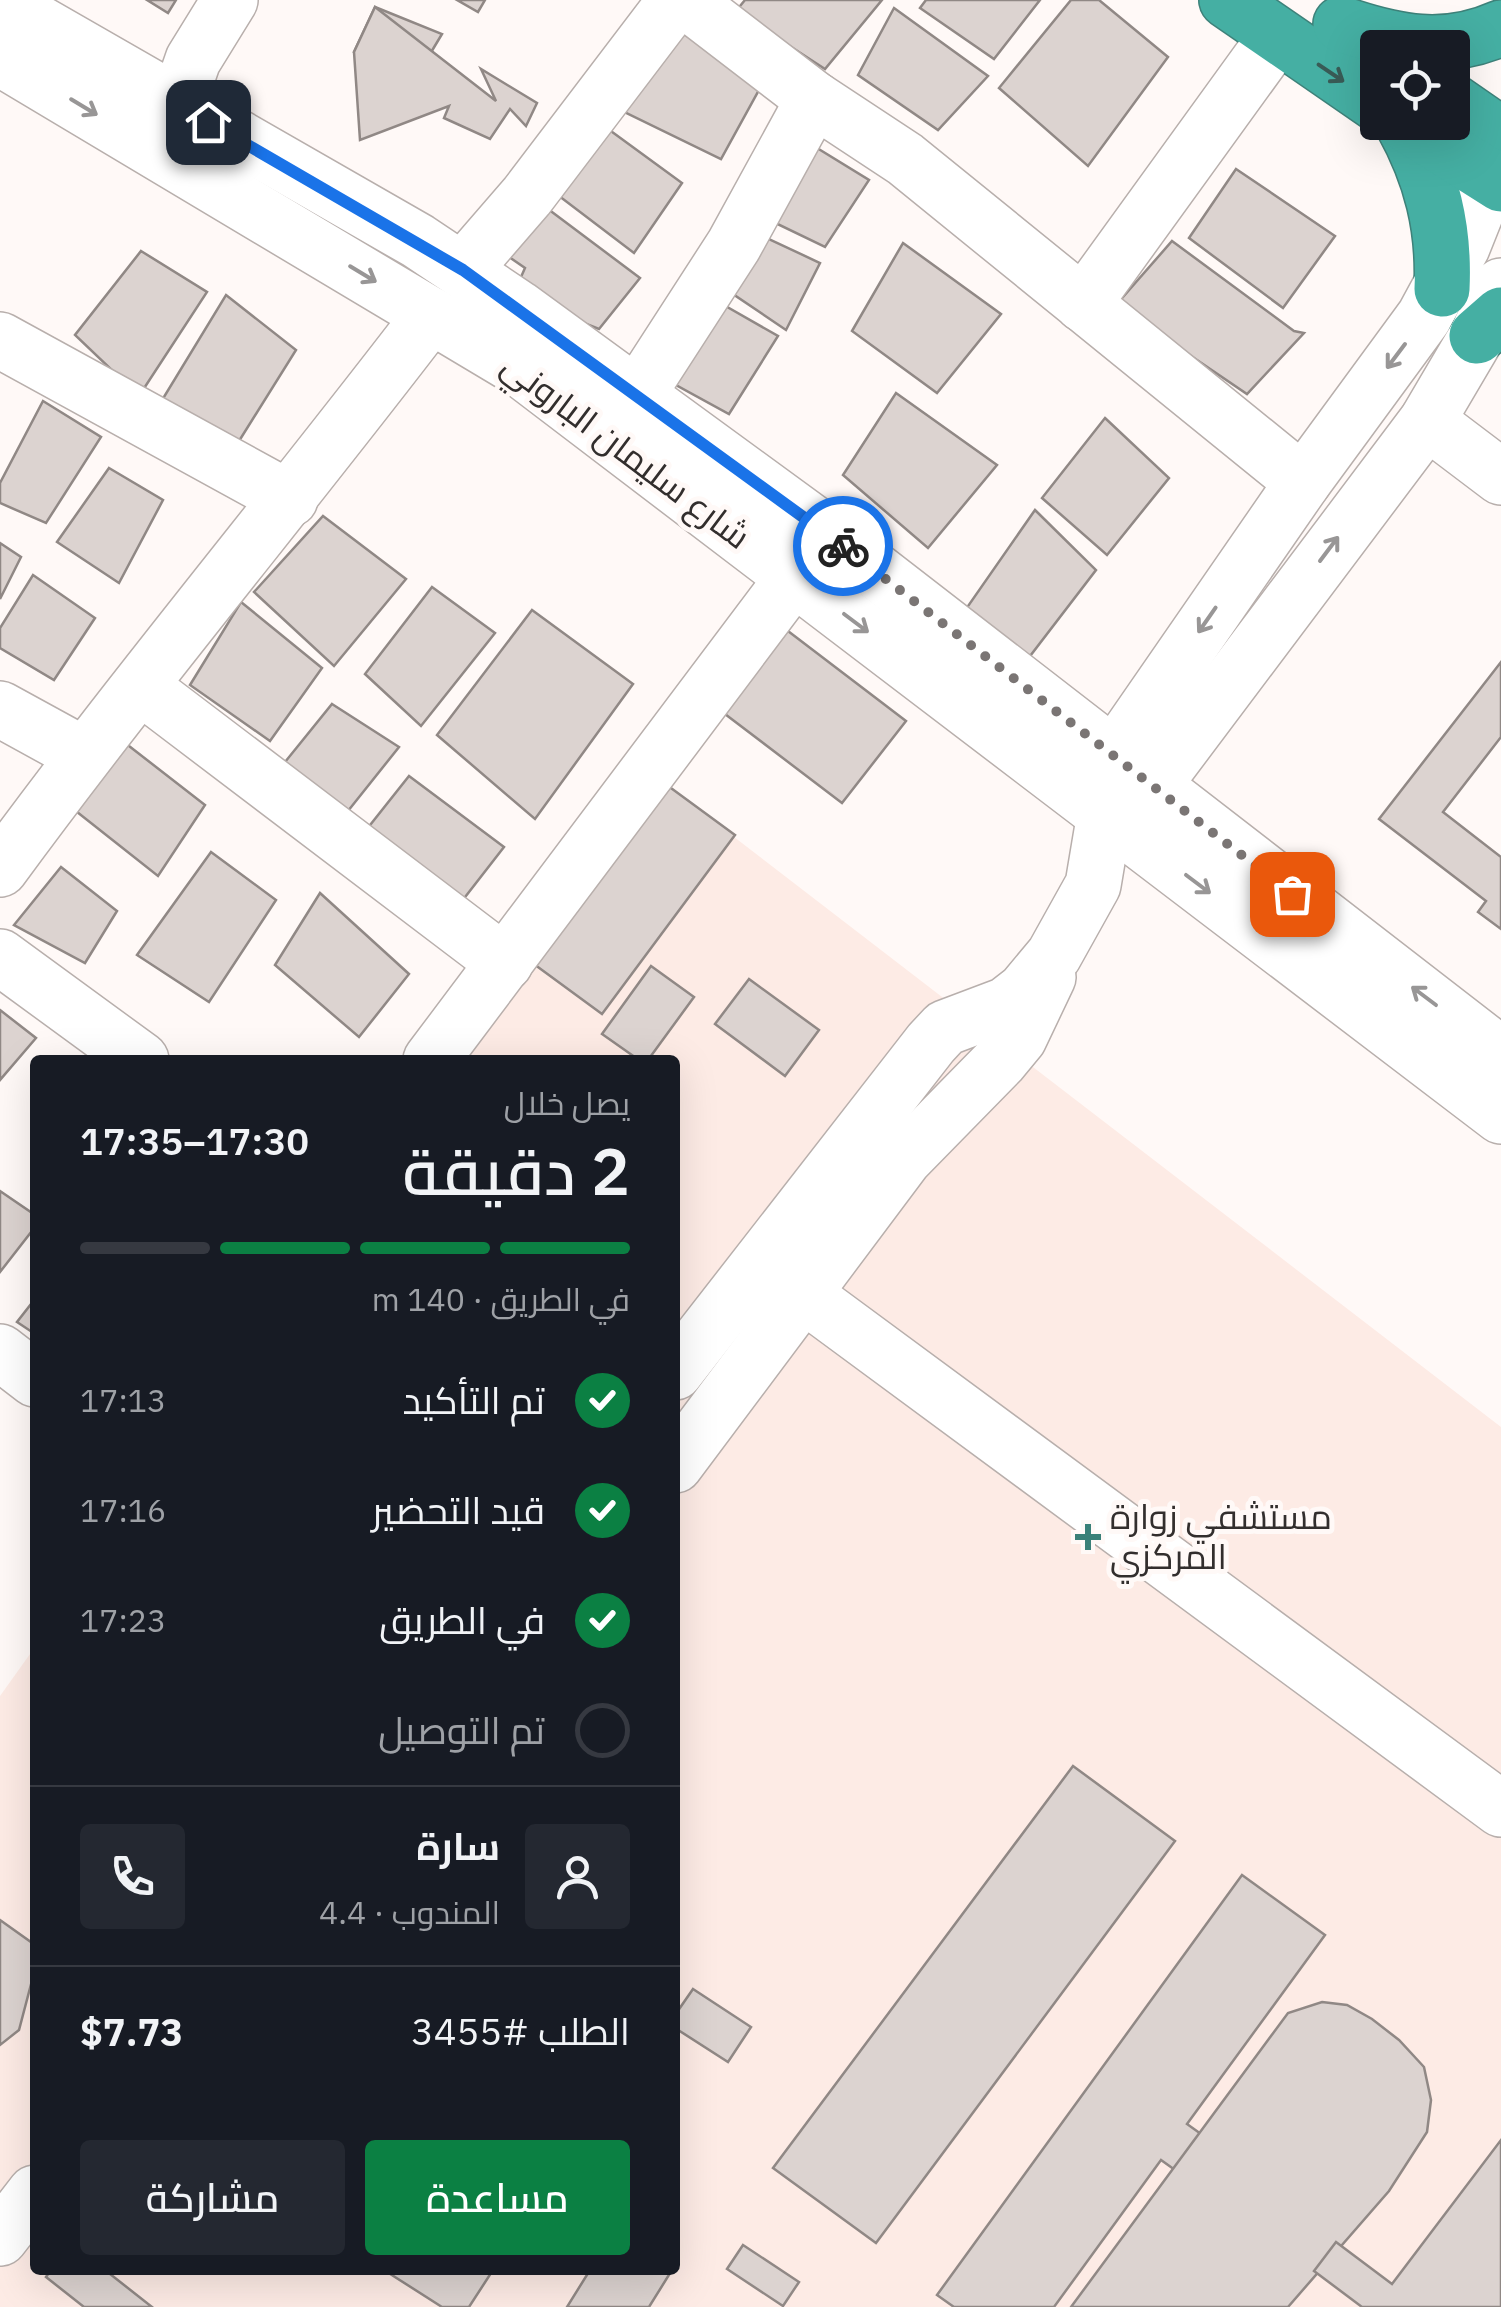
<!DOCTYPE html>
<html lang="ar">
<meta charset="utf-8">
<style>
:root{--surface:#171b24;--page:#242831;--text:#f1f3f6;--muted:#9ea1a6;--line:#363941;--accent:#0b8043}
body{margin:0;font-family:"IBM Plex Sans",Cairo,sans-serif;background:var(--page);color:var(--text);direction:rtl;height:100vh;display:flex;flex-direction:column;font-size:38px;white-space:nowrap}
*{box-sizing:border-box;margin:0}
p{font-size:32px;color:var(--muted)}
.icon{flex:none;width:55px;height:55px;fill:none;stroke:currentColor;stroke-width:2;stroke-linecap:round;stroke-linejoin:round}
.map{position:relative;flex:1;overflow:hidden;direction:ltr}
.sheet{position:absolute;left:30px;top:1055px;width:650px;height:1220px;display:flex;flex-direction:column;background:var(--surface);border-radius:10px;box-shadow:0 10px 40px #0002;direction:rtl}
.sheet>*{flex:none}
.controls{position:absolute;left:1360px;top:30px;display:grid;gap:20px}
.controls a{display:grid;place-items:center;width:110px;height:110px;border-radius:10px;background:var(--surface);box-shadow:0 10px 40px #0002;font-size:50px}
.pin{position:absolute;display:grid;place-items:center;width:85px;height:85px;color:#fff;margin:-42px;border-radius:20px;box-shadow:0 5px 15px #0006}
.courier{position:absolute;display:grid;place-items:center;width:100px;height:100px;margin:-50px;border:8px solid #1a73e8;border-radius:50%;background:#fff;color:#222;box-shadow:0 2px 12px #0007}
.overview em{font-style:normal;font-weight:600}
.overview div{display:flex;flex-direction:column-reverse}
.overview{display:flex;align-items:center;justify-content:space-between;height:170px;padding:0 50px}
h1{font-size:65px;font-weight:600;line-height:75px}
.bar{display:grid;grid-template-columns:repeat(4,1fr);gap:15px 10px;align-content:center;height:120px;padding:0 50px}
.bar i{height:12px;border-radius:8px;background:var(--line)}
.bar .selected{background:var(--accent)}
.bar p{grid-column:span 4}
.line{display:flex;align-items:center;gap:25px;padding:0 50px;border-top:2px solid var(--line)}
.line div{flex:1}
.round{display:grid;place-items:center;flex:none;width:105px;height:105px;border-radius:10px;background:var(--page)}
ol{padding:0 50px;list-style:none}
li{display:flex;align-items:center;gap:30px;height:110px}
li p{margin-inline-start:auto}
li .icon{padding:10px;border-radius:50%;background:var(--accent);color:#fff;stroke-width:4}
li:last-child{color:var(--muted)}
li i{width:55px;height:55px;border:5px solid var(--line);border-radius:50%}
.cta{display:flex;gap:20px;margin-top:auto;padding:20px 50px}
.cta a{flex:1;height:115px;border-radius:10px;background:var(--accent);color:#fff;font-size:40px;font-weight:600;line-height:115px;text-align:center}
.cta a+a{background:var(--page);color:var(--text)}
.map>svg:first-child{display:block}
</style>
<div class="map">
<svg width="1501" height="2307" viewBox="0 0 1501 2307">
<rect width="100%" height="100%" fill="#fff9f7"/>
<polygon fill="#fdebe5" points="660,780 1501,1427 1501,2307 0,2307 0,1696 35,1647 35,2270 675,2270 675,1060 458,1060"/>
<g fill="#dcd3d0" stroke="#908885" stroke-width="2.5">
<polygon points="147,0 176,0 168,13"/>
<polygon points="457,0 485,0 478,12"/>
<polygon points="745,0 882,0 825,69 736,11"/>
<polygon points="926,0 1040,0 994,59 920,8"/>
<polygon points="1071,0 1099,0 1168,57 1088,166 999,88"/>
<polygon points="375,7 442,34 412,84 354,52"/>
<polygon points="375,7 496,101 481,69 537,103 526,126 510,109 490,139 444,118 449,106 360,140 354,52"/>
<polygon points="894,8 988,76 938,130 858,75"/>
<polygon points="669,23 760,88 721,159 606,103"/>
<polygon points="604,126 682,183 634,253 538,180"/>
<polygon points="804,140 869,180 825,247 763,217"/>
<polygon points="1236,169 1335,236 1283,308 1189,238"/>
<polygon points="536,200 640,278 599,329 513,295 525,268 499,250"/>
<polygon points="754,232 820,263 786,330 724,288"/>
<polygon points="1172,241 1294,331 1304,333 1247,394 1116,305"/>
<polygon points="903,243 1001,314 937,393 852,331"/>
<polygon points="141,251 207,292 139,396 75,335"/>
<polygon points="226,295 296,350 234,449 156,410"/>
<polygon points="715,300 778,336 729,414 665,379"/>
<polygon points="896,393 997,465 928,548 843,475"/>
<polygon points="43,401 101,437 46,523 0,503 0,483"/>
<polygon points="1105,418 1169,478 1107,555 1042,498"/>
<polygon points="109,468 163,500 119,583 57,542"/>
<polygon points="1035,510 1096,570 1027,660 959,619"/>
<polygon points="323,516 406,579 334,666 254,592"/>
<polygon points="0,543 21,557 0,599"/>
<polygon points="33,575 95,618 54,680 0,648 0,628"/>
<polygon points="432,587 495,633 421,726 365,674"/>
<polygon points="241,602 322,668 270,741 190,685"/>
<polygon points="532,610 633,684 535,819 437,735"/>
<polygon points="784,628 906,721 842,803 721,711"/>
<polygon points="1501,662 1501,737 1443,812 1501,857 1501,929 1478,912 1486,901 1379,819"/>
<polygon points="332,704 399,747 344,816 285,762"/>
<polygon points="120,739 205,805 158,876 72,808"/>
<polygon points="409,776 504,847 455,910 359,839"/>
<polygon points="660,780 735,835 602,1014 527,959"/>
<polygon points="211,852 276,900 209,1002 137,955"/>
<polygon points="61,867 117,911 85,963 14,925"/>
<polygon points="320,893 409,974 359,1037 275,965"/>
<polygon points="651,966 694,997 648,1060 639,1060 602,1034"/>
<polygon points="749,979 819,1030 785,1076 715,1024"/>
<polygon points="0,1010 36,1038 0,1080"/>
<polygon points="0,1191 35,1215 35,1227 0,1272"/>
<polygon points="35,1299 35,1334 17,1322"/>
<polygon points="1073,1766 1175,1841 876,2243 773,2168"/>
<polygon points="1242,1875 1325,1935 1187,2124 1257,2174 1231,2210 1161,2160 1054,2307 954,2307 937,2295"/>
<polygon points="0,1920 35,1945 35,1969 19,2030 0,2045"/>
<polygon points="693,1989 751,2027 728,2062 675,2028 675,2015"/>
<polygon points="1322,2002 1347,2005 1372,2019 1399,2040 1424,2067 1431,2100 1427,2132 1389,2191 1288,2307 1071,2307 1288,2013"/>
<polygon points="1501,2140 1501,2307 1362,2307 1314,2271 1336,2242 1392,2284"/>
<polygon points="743,2245 799,2282 783,2306 727,2269"/>
<polygon points="51,2270 105,2270 152,2307 84,2307 46,2277"/>
<polygon points="384,2270 493,2270 469,2307 442,2307"/>
<polygon points="590,2270 672,2270 649,2307 567,2307"/>
</g>
<g fill="none" stroke-linecap="round" stroke-linejoin="round">
<g stroke="#b8afac" stroke-width="58">
<g id="minor">
<polyline points="685,0 814,99 905,159 1303,482"/>
<polyline points="0,1 418,241 518,308 833,538 1501,1055"/>
<polyline points="0,58 519,368 1501,1116"/>
<polyline points="167,135 193,60 230,0"/>
<polyline points="463,270 527,196 676,0"/>
<polyline points="1083,304 1277,36"/>
<polyline points="0,340 290,499"/>
<polyline points="637,395 734,245 814,99"/>
<polyline points="1427,421 1501,477"/>
<polyline points="140,686 505,963"/>
<polyline points="0,709 84,755"/>
<polyline points="1140,817 1154,784 1427,421 1477,336 1501,286"/>
<path d="M0,869C138,681 289,501 431,315"/>
<polyline points="0,957 141,1060"/>
<polyline points="431,1060 794,577"/>
<polyline points="803,1294 1501,1809"/>
<polyline points="0,1352 35,1379"/>
<polyline points="675,1372 931,1043 945,1028 1006,1005 1024,991 1054,955 1093,885 1115,754 1303,482 1424,317 1462,247 1490,177"/>
<polyline points="675,1465 904,1159 1000,1061 1019,1038 1048,977"/>
<polyline points="0,2238 35,2193"/>
</g>
</g>
<g stroke="#3e827a" stroke-width="58">
<g id="highway">
<polyline points="1227,0 1378,104"/>
<path d="M1341,24C1396,43 1445,53 1501,28"/>
<polyline points="1452,101 1501,135"/>
<path d="M1402,122C1432,176 1445,228 1442,289"/>
<polyline points="1403,122 1501,184"/>
<polyline points="1477,336 1501,315"/>
</g>
</g>
<use href="#minor" stroke="#fff" stroke-width="55"/>
<use href="#highway" stroke="#45afa3" stroke-width="55"/>
</g>
<defs><path id="oneway-shaft" d="M-6 0H5M1.5-3L5.5 0L1.5 3" fill="none" stroke-width="1.6" stroke-linecap="round" stroke-linejoin="round" transform="scale(2.5)"/></defs>
<use stroke="#395b56" href="#oneway-shaft" transform="translate(1331 73) rotate(34)"/>
<g stroke="#989696">
<use href="#oneway-shaft" transform="translate(84 107) rotate(31)"/>
<use href="#oneway-shaft" transform="translate(363 274) rotate(31)"/>
<use href="#oneway-shaft" transform="translate(1396 356) rotate(127)"/>
<use href="#oneway-shaft" transform="translate(1329 549) rotate(-53)"/>
<use href="#oneway-shaft" transform="translate(1207 620) rotate(125)"/>
<use href="#oneway-shaft" transform="translate(856 623) rotate(37)"/>
<use href="#oneway-shaft" transform="translate(1198 884) rotate(37)"/>
<use href="#oneway-shaft" transform="translate(1424 996) rotate(-143)"/>
</g>
<g fill="none" stroke-linecap="round" stroke-linejoin="round">
<polyline stroke="#7a7574" stroke-width="10" stroke-dasharray="0 18" points="843,546 1292,894"/>
<polyline stroke="#1a73e8" stroke-width="12" points="208,122 463,270 843,546"/>
</g>
<path fill="#3a8078" stroke="#fff9f7" stroke-width="4" d="M1083 1522h10v10h10v10h-10v10h-10v-10h-10v-10h10z"/>
<g text-anchor="middle" stroke-width="10" stroke-linejoin="round" paint-order="stroke">
<g font-size="35" fill="#322e2d" stroke="#fff9f7">
<text transform="translate(626 451) rotate(37)" y="12">شارع سليمان الباروني</text>
</g>
<g font-size="35" fill="#322e2d" stroke="#fff9f7" text-anchor="start">
<text x="1110" y="1529">مستشفي زوارة<tspan x="1110" dy="40">المركزي</tspan></text>
</g>
</g>
</svg>
<div class="controls">
<a><svg class="icon" aria-label="locate" viewBox="0 0 24 24"><circle cx="12" cy="12" r="6"/><path d="M12 2v4M12 18v4M2 12h4M18 12h4"/></svg></a>
</div>
<div class="pin" style="left:1292px;top:894px;background:#ea580c"><svg class="icon" aria-label="bag" viewBox="0 0 24 24"><path d="M5 8h14l-1 12H6zM9 8a3 3 0 0 1 6 0"/></svg></div>
<div class="pin" style="left:208px;top:122px;background:#1f2937"><svg class="icon" aria-label="home" viewBox="0 0 24 24"><path d="M3 11l9-7 9 7M6 9v11h12V9"/></svg></div>
<div class="courier" style="left:843px;top:546px"><svg class="icon" aria-label="bike" viewBox="0 0 24 24"><circle cx="6" cy="16" r="4"/><circle cx="18" cy="16" r="4"/><path d="M6 16l4-8h5l3 8M10 8l3 8H6M13 5h3"/></svg></div>
<section class="sheet">
<div class="overview"><div><h1>2 دقيقة</h1><p>يصل خلال</p></div><em>17:30–17:35</em></div>
<div class="bar"><i class="selected"></i><i class="selected"></i><i class="selected"></i><i></i><p>في الطريق · 140 m</p></div>
<ol>
<li><svg class="icon" aria-label="check" viewBox="0 0 24 24"><path d="M5 12l5 5 9-10"/></svg>تم التأكيد<p>17:13</p></li>
<li><svg class="icon" aria-label="check" viewBox="0 0 24 24"><path d="M5 12l5 5 9-10"/></svg>قيد التحضير<p>17:16</p></li>
<li><svg class="icon" aria-label="check" viewBox="0 0 24 24"><path d="M5 12l5 5 9-10"/></svg>في الطريق<p>17:23</p></li>
<li><i></i>تم التوصيل</li>
</ol>
<div class="line" style="height:180px"><a class="round"><svg class="icon" aria-label="person" viewBox="0 0 24 24"><circle cx="12" cy="8" r="4"/><path d="M4 21q1-7 8-7t8 7"/></svg></a><div><b>سارة</b><p>المندوب · 4.4</p></div><a class="round"><svg class="icon" aria-label="phone" viewBox="0 0 24 24"><path d="M5 4h4l2 5-3 2q2 4 5 5l2-3 5 2v4C11 20 4 13 5 4z"/></svg></a></div>
<div class="line" style="height:130px"><div>الطلب #3455</div><b>$7.73</b></div>
<div class="cta"><a>مساعدة</a><a>مشاركة</a></div>
</section>
</div>
